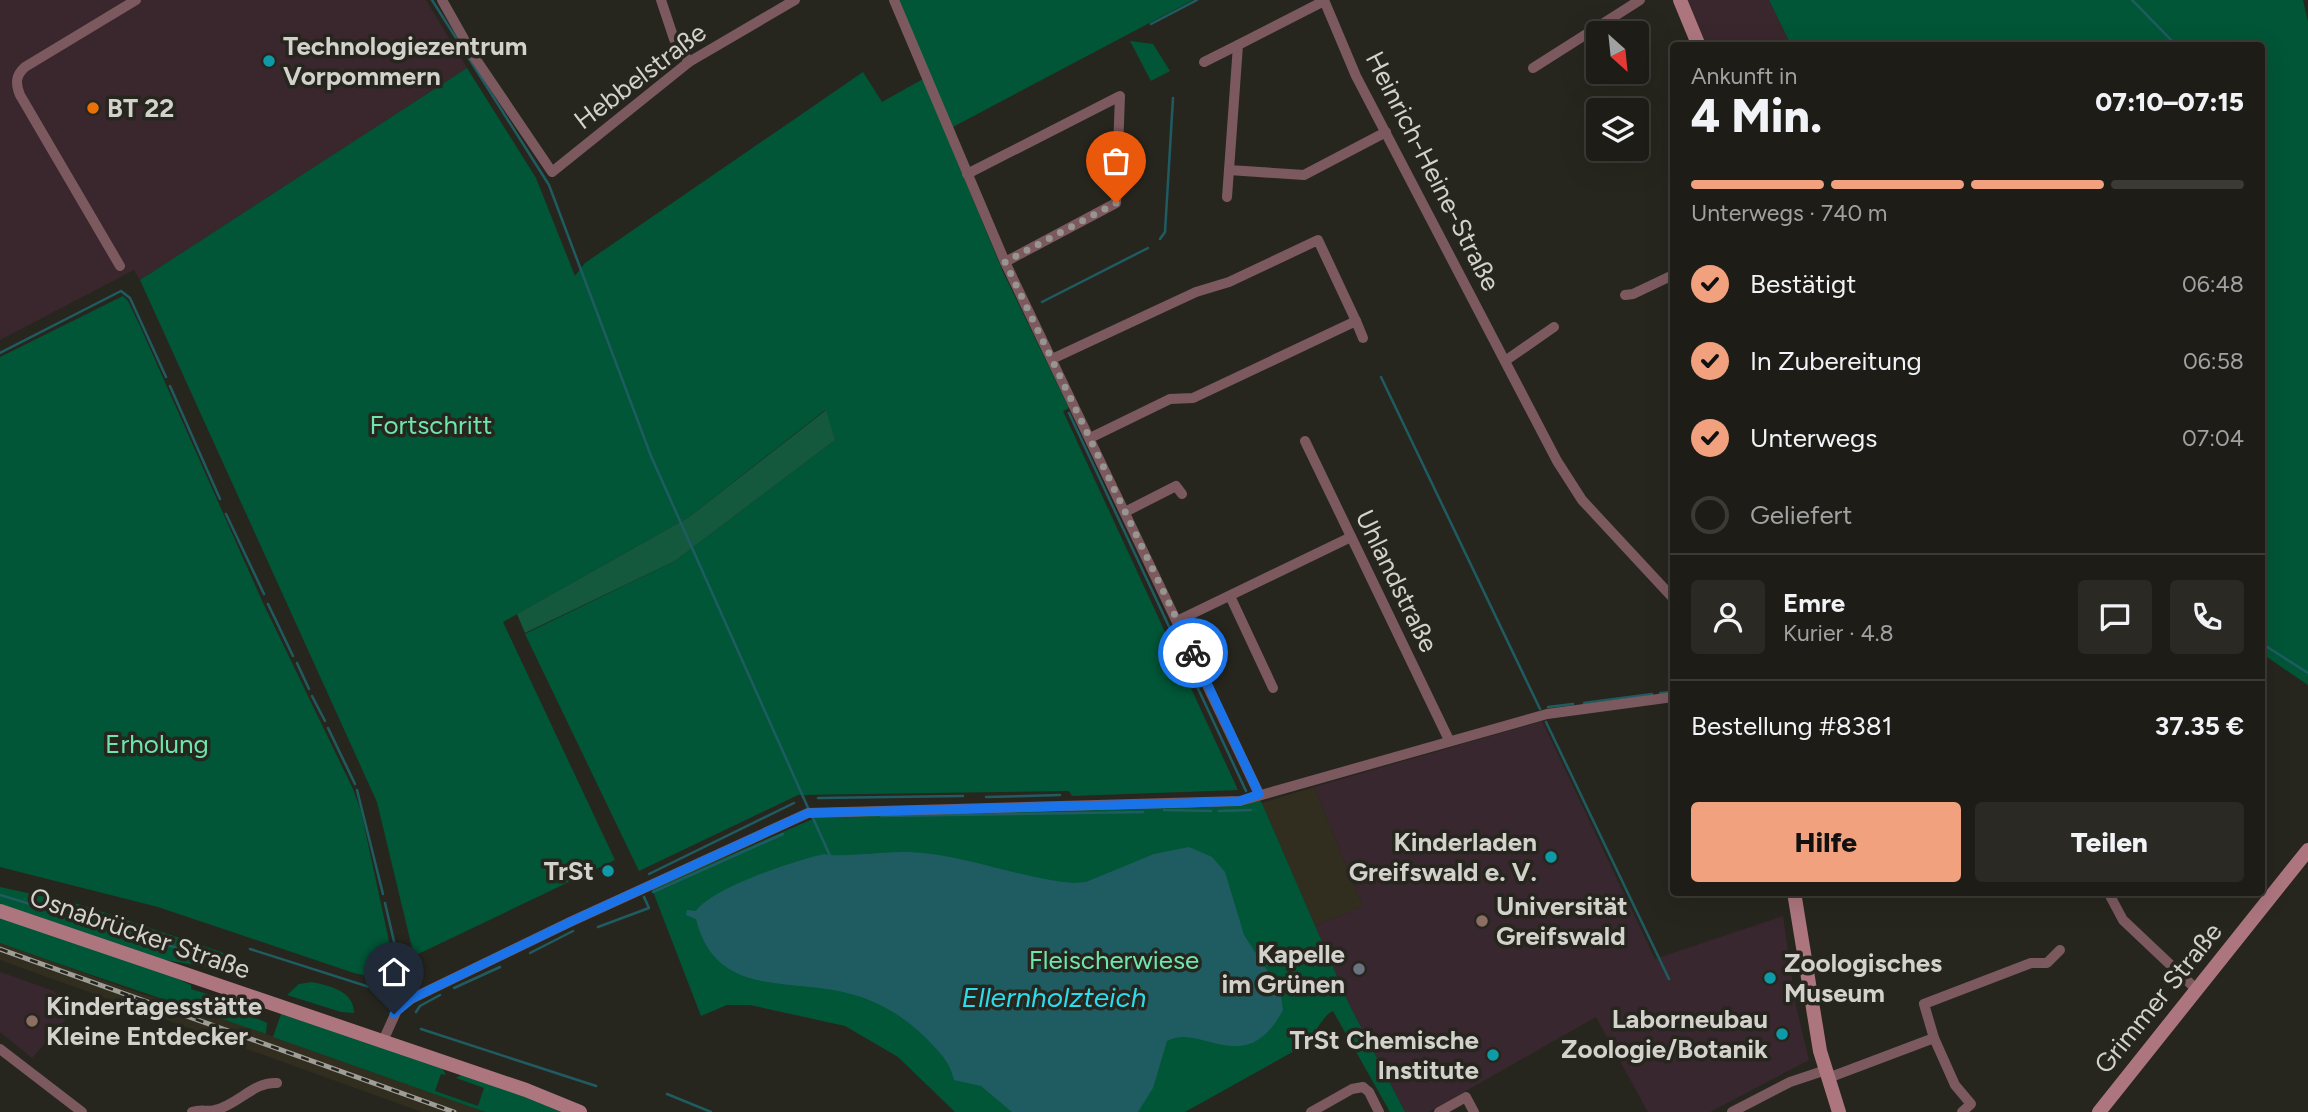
<!DOCTYPE html>
<html lang="de">
<meta charset="utf-8">
<style>
:root{--surface:#1d1c16;--page:#2a2923;--text:#f1f3f6;--muted:#a0a1a1;--line:#3b3a35;--accent:#f1a17d}
body{margin:0;font-family:Figtree,sans-serif;background:var(--page);color:var(--text);height:100vh;display:flex;flex-direction:column;font-size:26px;white-space:nowrap}
*{box-sizing:border-box;margin:0}
p{font-size:23px;color:var(--muted)}
.icon{flex:none;width:38px;height:38px;fill:none;stroke:currentColor;stroke-width:2;stroke-linecap:round;stroke-linejoin:round}
.map{position:relative;flex:1;overflow:hidden}
.drawer{position:absolute;left:1670px;top:42px;width:595px;height:854px;display:flex;flex-direction:column;background:var(--surface);border-radius:7px;box-shadow:0 7px 28px #0002,0 0 0 2px var(--line)}
.drawer>*{flex:none}
.needle{width:46px;rotate:153deg}
.fabs{position:absolute;left:1586px;top:21px;display:grid;gap:14px}
.fabs a{display:grid;place-items:center;width:63px;height:63px;border-radius:7px;background:var(--surface);box-shadow:0 7px 28px #0002,0 0 0 2px var(--line);font-size:35px}
.pin{position:absolute;display:grid;place-items:center;width:60px;height:60px;color:#fff;margin:-72px -30px;border-radius:50% 50% 50% 0;rotate:-45deg;box-shadow:0 0 7px #0007}
.pin .icon{rotate:45deg}
.courier{position:absolute;display:grid;place-items:center;width:70px;height:70px;margin:-35px;border:5px solid #1a73e8;border-radius:50%;background:#fff;color:#222;box-shadow:0 2px 9px #0007}
.overview em{font-style:normal;font-weight:800}
.overview div{display:flex;flex-direction:column-reverse}
.overview{display:flex;align-items:center;justify-content:space-between;height:119px;padding:0 21px}
h1{font-size:46px;font-weight:800;line-height:52px}
.bar{display:grid;grid-template-columns:repeat(4,1fr);gap:10px 7px;align-content:center;height:84px;padding:0 21px}
.bar i{height:9px;border-radius:5px;background:var(--line)}
.bar .active{background:var(--accent)}
.bar p{grid-column:span 4}
.line{display:flex;align-items:center;gap:18px;padding:0 21px;border-top:2px solid var(--line)}
.line div{flex:1}
.round{display:grid;place-items:center;flex:none;width:74px;height:74px;border-radius:7px;background:var(--page)}
ol{padding:0 21px;list-style:none}
li{display:flex;align-items:center;gap:21px;height:77px}
li p{margin-inline-start:auto}
li .icon{padding:7px;border-radius:50%;background:var(--accent);color:#111;stroke-width:4}
li:last-child{color:var(--muted)}
li i{width:38px;height:38px;border:4px solid var(--line);border-radius:50%}
.action{display:flex;gap:14px;margin-top:auto;padding:14px 21px}
.action a{flex:1;height:80px;border-radius:7px;background:var(--accent);color:#111;font-size:28px;font-weight:800;line-height:80px;text-align:center}
.action a+a{background:var(--page);color:var(--text)}
.map>svg:first-child{display:block}
</style>
<div class="map">
<svg width="2308" height="1112" viewBox="0 0 2308 1112">
<rect width="100%" height="100%" fill="#27261e"/>
<g fill="#39272d">
<polygon points="0,0 426,0 467,68 140,280 134,270 0,340"/>
<polygon points="1684,0 1769,0 1791,45 1703,45"/>
</g>
<g fill="#312e20">
<polygon points="1314,787 1363,906 1315,926 1262,803"/>
<polygon points="0,943 145,995 176,1002 485,1112 422,1112 0,960"/>
</g>
<g fill="#38272f">
<polygon points="1542,721 1655,959 1783,916 1796,1006 1809,1060 1710,1112 1648,1112 1596,1017 1429,1112 1405,1112 1349,1004 1315,926 1363,906 1314,787"/>
<polygon points="0,972 54,991 73,1011 32,1058 0,1032"/>
</g>
<g fill="#005637">
<polygon points="899,0 1193,0 951,128"/>
<polygon points="1769,0 2303,0 2308,22 2308,685 2261,653 2261,46 1791,45"/>
<polygon points="1130,41 1153,44 1170,71 1151,81"/>
<polygon points="467,68 536,178 575,276 585,263 863,72 882,102 923,79 1004,274 1069,408 1063,411 1238,790 1072,796 1069,791 798,795 639,871 525,634 675,561 835,440 825,410 689,517 503,622 615,860 414,956 377,802 140,280"/>
<polygon points="123,296 128,301 140,326 263,603 353,789 361,811 398,983 354,973 158,907 0,867 0,357"/>
<path d="M1261,801L1349,1004L1405,1112H1390L1333,1011C1322,1016 1315,1035 1305,1045L1185,1112H955L898,1057L845,1026L750,1005H727L701,1016L652,889L822,815Z"/>
<polygon points="0,887 82,905 221,952 233,958 246,973 158,959 0,906"/>
<path d="M0,916L159,970L191,985V989L249,1007L256,1018L267,1023L266,1034C177,1003 88,975 0,943Z"/>
<path d="M312,982C330,986 354,991 354,1013L341,1012L287,995L299,984Z"/>
<polygon points="281,1014 441,1066 446,1075 441,1074 435,1091 478,1106 484,1088 456,1078 463,1074 567,1112 485,1112 273,1037"/>
</g>
<polygon fill="#14593d" points="826,410 835,440 675,561 525,633 517,614 689,517"/>
<path fill="#1f5c62" d="M1189,847L1212,857L1225,872L1244,935L1280,990L1283,1010C1245,1081 1201,1022 1167,1041L1153,1088L1138,1112H1012L981,1086L954,1080C950,1062 941,1054 929,1041C908,1019 881,1002 851,994C789,977 716,999 696,919L686,915L687,910L696,911C713,887 794,861 824,854C832,858 892,851 909,852C965,854 1019,879 1074,883L1086,882L1154,854Z"/>
<g fill="none" stroke-linecap="round" stroke-linejoin="round">
<g stroke="#1f5c62" stroke-width="2.5">
<polyline points="432,0 549,185 651,456 809,810"/>
<polyline points="2132,0 2177,46"/>
<polyline points="1151,24 1197,0"/>
<polyline points="1160,239 1165,232 1173,98"/>
<polyline points="1042,302 1148,248"/>
<polyline points="0,353 121,291 130,298 166,377"/>
<polyline points="1381,377 1540,709"/>
<polyline points="170,386 220,499"/>
<polyline points="1069,413 1246,791"/>
<polyline points="226,514 264,594"/>
<polyline points="268,604 293,656"/>
<polyline points="2261,643 2308,673"/>
<polyline points="297,663 309,689"/>
<polyline points="1660,693 1671,692"/>
<polyline points="312,696 325,721"/>
<polyline points="1584,703 1652,694"/>
<polyline points="1548,707 1573,704"/>
<polyline points="1546,722 1669,979"/>
<polyline points="328,728 355,784"/>
<polyline points="357,790 383,894"/>
<polyline points="986,797 1060,795"/>
<polyline points="818,798 963,796"/>
<polyline points="1164,810 1211,811"/>
<polyline points="1219,811 1251,810"/>
<polyline points="812,816 831,858"/>
<polyline points="881,816 1143,812"/>
<polyline points="649,874 794,803"/>
<polyline points="653,892 783,834"/>
<polyline points="0,895 220,961"/>
<polyline points="385,903 407,997"/>
<polyline points="598,927 649,908 644,897"/>
<polyline points="250,949 407,999"/>
<polyline points="530,953 573,931"/>
<polyline points="454,988 500,967"/>
<polyline points="416,1012 420,1006 440,995"/>
<polyline points="421,1029 596,1086"/>
<polyline points="667,1094 711,1112"/>
</g>
<g stroke="#7c595f" stroke-width="10">
<polyline points="442,0 473,55 552,172 689,62 795,0"/>
<polyline points="661,0 674,39 689,62"/>
<polyline points="894,0 1005,262 1259,794"/>
<polyline points="1324,0 1356,76 1557,461 1582,500 1673,598"/>
<polyline points="1324,1 1238,45 1229,170 1304,175 1386,132"/>
<polyline points="1204,62 1238,45"/>
<polyline points="1533,68 1640,0"/>
<polyline points="967,174 1120,96 1116,203 1005,262"/>
<polyline points="1227,197 1229,170"/>
<path d="M120,266L20,95C15,83 16,75 25,67L136,0"/>
<polyline points="1625,295 1633,294 1673,275"/>
<polyline points="1356,321 1363,338"/>
<polyline points="1052,359 1196,292 1229,282 1318,240 1356,321 1193,398 1170,399 1090,438"/>
<polyline points="1505,361 1554,327"/>
<polyline points="1305,441 1449,740"/>
<polyline points="1125,512 1176,486 1182,494"/>
<polyline points="1230,596 1273,688"/>
<polyline points="1177,621 1351,537"/>
<polyline points="2108,892 2123,920 2196,989"/>
<polyline points="1934,1038 1955,1085 1971,1104 1962,1112"/>
<polyline points="382,1043 397,1010 411,999 570,922 808,813 1240,801 1547,714 1673,697"/>
<polyline points="0,1049 82,1112"/>
<polyline points="1828,1078 1934,1038 1924,1004 2031,963 2047,963 2060,950"/>
<path d="M192,1112C201,1109 207,1112 215,1110C238,1105 254,1081 277,1083"/>
<polyline points="1311,1112 1352,1089 1363,1087 1369,1092 1379,1112"/>
<polyline points="1439,1112 1466,1097 1474,1112"/>
<polyline points="1732,1112 1790,1082 1826,1070"/>
</g>
<g stroke="#ad767f" stroke-width="14">
<polyline points="1680,0 1699,46"/>
<polyline points="1794,892 1820,1051 1839,1112"/>
<polyline points="0,911 526,1090 580,1112"/>
<polyline points="2099,1112 2308,850"/>
</g>
<g stroke="#9e9d97" stroke-width="5">
<polyline id="rail" points="0,949 454,1112"/>
</g>
<use href="#rail" stroke="#27261e" stroke-width="2.5" stroke-dasharray="8" stroke-linecap="butt"/>
</g>
<g fill="none" stroke-linecap="round" stroke-linejoin="round">
<polyline stroke="#96958f" stroke-width="7" stroke-dasharray="0 12.6" points="1116,203 1005,262 1193,653"/>
<polyline stroke="#1a73e8" stroke-width="9" points="394,1014 411,999 570,922 808,813 1188,803 1240,801 1259,794 1193,653"/>
</g>
<g fill="#0f9aa8" stroke="#27261e" stroke-width="2.5">
<circle cx="269" cy="61" r="7"/>
<circle cx="1551" cy="857" r="7"/>
<circle cx="608" cy="871" r="7"/>
<circle cx="1770" cy="978" r="7"/>
<circle cx="1782" cy="1034" r="7"/>
<circle cx="1493" cy="1055" r="7"/>
</g>
<circle fill="#e8710a" stroke="#27261e" stroke-width="2.5" cx="93" cy="108" r="7"/>
<g fill="#8d6e63" stroke="#27261e" stroke-width="2.5">
<circle cx="1482" cy="921" r="7"/>
<circle cx="32" cy="1021" r="7"/>
</g>
<circle fill="#6b7280" stroke="#27261e" stroke-width="2.5" cx="1359" cy="969" r="7"/>
<g text-anchor="middle" stroke-width="7" stroke-linejoin="round" paint-order="stroke">
<g font-size="26" font-weight="bold" fill="#d2d1cc" stroke="#27261e" text-anchor="start">
<text x="283" y="55">Technologiezentrum<tspan x="283" dy="30">Vorpommern</tspan></text>
<text x="107" y="117">BT 22</text>
<text x="1537" y="851" text-anchor="end">Kinderladen<tspan x="1537" dy="30">Greifswald e. V.</tspan></text>
<text x="594" y="880" text-anchor="end">TrSt</text>
<text x="1496" y="915">Universität<tspan x="1496" dy="30">Greifswald</tspan></text>
<text x="1345" y="963" text-anchor="end">Kapelle<tspan x="1345" dy="30">im Grünen</tspan></text>
<text x="1784" y="972">Zoologisches<tspan x="1784" dy="30">Museum</tspan></text>
<text x="46" y="1015">Kindertagesstätte<tspan x="46" dy="30">Kleine Entdecker</tspan></text>
<text x="1768" y="1028" text-anchor="end">Laborneubau<tspan x="1768" dy="30">Zoologie/Botanik</tspan></text>
<text x="1479" y="1049" text-anchor="end">TrSt Chemische<tspan x="1479" dy="30">Institute</tspan></text>
</g>
<g font-size="26" fill="#d2d1cc" stroke="#27261e">
<text transform="translate(640 76) rotate(-37)" y="9">Hebbelstraße</text>
<text transform="translate(1433 171) rotate(63)" y="9">Heinrich-Heine-Straße</text>
<text transform="translate(1397 581) rotate(64)" y="9">Uhlandstraße</text>
<text transform="translate(140 933) rotate(19)" y="9">Osnabrücker Straße</text>
<text transform="translate(2158 998) rotate(-51)" y="9">Grimmer Straße</text>
</g>
<g font-size="26" fill="#6fe5ae" stroke="#27261e">
<text x="431" y="434">Fortschritt</text>
<text x="157" y="753">Erholung</text>
<text x="1114" y="969">Fleischerwiese</text>
</g>
<g font-size="28" font-style="italic" fill="#2adcec" stroke="#27261e">
<text x="1054" y="1007">Ellernholzteich</text>
</g>
</g>
</svg>
<div class="fabs">
<a><svg class="needle" viewBox="-14 -14 28 28"><path d="M0-13l5 13h-10z" fill="#e53935"/><path d="M0 13l5-13h-10z" fill="#a0a1a1"/></svg></a>
<a><svg class="icon" aria-label="layers" viewBox="0 0 24 24"><path d="M12 4l9 5-9 5-9-5zM3 14l9 5 9-5"/></svg></a>
</div>
<div class="pin" style="left:1116px;top:203px;background:#ea580c"><svg class="icon" aria-label="bag" viewBox="0 0 24 24"><path d="M5 8h14l-1 12H6zM9 8a3 3 0 0 1 6 0"/></svg></div>
<div class="pin" style="left:394px;top:1014px;background:#1f2937"><svg class="icon" aria-label="home" viewBox="0 0 24 24"><path d="M3 11l9-7 9 7M6 9v11h12V9"/></svg></div>
<div class="courier" style="left:1193px;top:653px"><svg class="icon" aria-label="bike" viewBox="0 0 24 24"><circle cx="6" cy="16" r="4"/><circle cx="18" cy="16" r="4"/><path d="M6 16l4-8h5l3 8M10 8l3 8H6M13 5h3"/></svg></div>
<section class="drawer">
<div class="overview"><div><h1>4 Min.</h1><p>Ankunft in</p></div><em>07:10–07:15</em></div>
<div class="bar"><i class="active"></i><i class="active"></i><i class="active"></i><i></i><p>Unterwegs · 740 m</p></div>
<ol>
<li><svg class="icon" aria-label="check" viewBox="0 0 24 24"><path d="M5 12l5 5 9-10"/></svg>Bestätigt<p>06:48</p></li>
<li><svg class="icon" aria-label="check" viewBox="0 0 24 24"><path d="M5 12l5 5 9-10"/></svg>In Zubereitung<p>06:58</p></li>
<li><svg class="icon" aria-label="check" viewBox="0 0 24 24"><path d="M5 12l5 5 9-10"/></svg>Unterwegs<p>07:04</p></li>
<li><i></i>Geliefert</li>
</ol>
<div class="line" style="height:126px"><a class="round"><svg class="icon" aria-label="person" viewBox="0 0 24 24"><circle cx="12" cy="8" r="4"/><path d="M4 21q1-7 8-7t8 7"/></svg></a><div><b>Emre</b><p>Kurier · 4.8</p></div><a class="round"><svg class="icon" aria-label="chat" viewBox="0 0 24 24"><path d="M4 5h16v11H9l-5 4z"/></svg></a><a class="round"><svg class="icon" aria-label="phone" viewBox="0 0 24 24"><path d="M5 4h4l2 5-3 2q2 4 5 5l2-3 5 2v4C11 20 4 13 5 4z"/></svg></a></div>
<div class="line" style="height:91px"><div>Bestellung #8381</div><b>37.35 €</b></div>
<div class="action"><a>Hilfe</a><a>Teilen</a></div>
</section>
</div>
